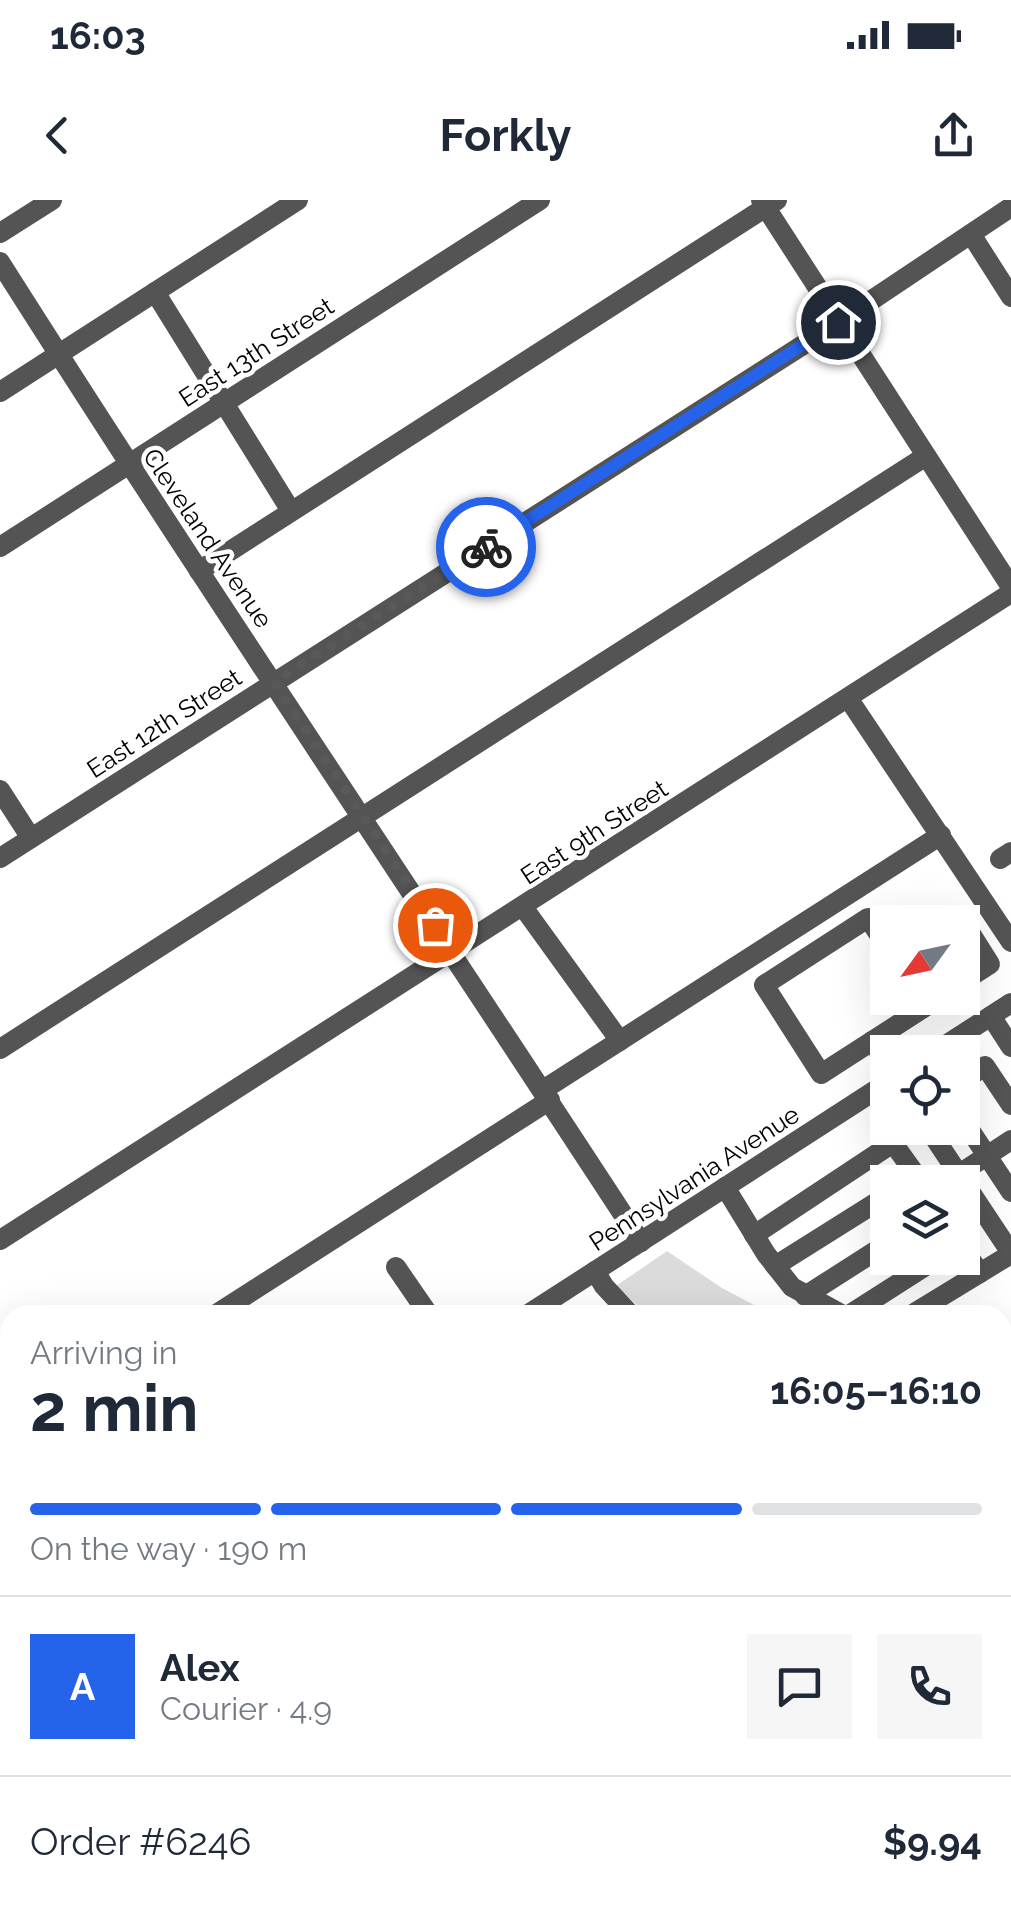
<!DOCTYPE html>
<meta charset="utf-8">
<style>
:root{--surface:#fff;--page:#f6f6f7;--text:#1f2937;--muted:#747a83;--line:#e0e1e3;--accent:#2563eb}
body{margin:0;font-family:Raleway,sans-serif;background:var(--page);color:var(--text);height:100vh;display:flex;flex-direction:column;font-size:38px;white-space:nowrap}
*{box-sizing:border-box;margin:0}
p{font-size:32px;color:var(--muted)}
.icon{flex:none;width:55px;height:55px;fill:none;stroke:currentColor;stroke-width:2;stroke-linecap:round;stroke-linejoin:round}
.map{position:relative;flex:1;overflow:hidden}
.side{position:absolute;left:0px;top:1105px;width:1012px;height:622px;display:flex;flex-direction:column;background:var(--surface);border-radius:30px 30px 0 0;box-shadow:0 10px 40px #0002}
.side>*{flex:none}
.needle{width:65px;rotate:237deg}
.controls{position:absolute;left:870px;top:705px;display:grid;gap:20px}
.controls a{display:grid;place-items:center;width:110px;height:110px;border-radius:0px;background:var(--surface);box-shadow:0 10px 40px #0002;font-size:50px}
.pin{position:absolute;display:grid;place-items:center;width:85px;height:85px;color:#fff;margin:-42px;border:5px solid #fff;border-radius:50%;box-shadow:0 2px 10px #0007}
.courier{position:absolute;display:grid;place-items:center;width:100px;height:100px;margin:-50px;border:8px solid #2563eb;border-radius:50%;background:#fff;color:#222;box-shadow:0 2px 12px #0007}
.summary em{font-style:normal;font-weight:700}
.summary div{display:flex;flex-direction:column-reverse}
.summary{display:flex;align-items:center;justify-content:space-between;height:170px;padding:0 30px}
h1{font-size:65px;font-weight:700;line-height:75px}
.bar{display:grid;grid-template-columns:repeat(4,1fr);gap:15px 10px;align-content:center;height:120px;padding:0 30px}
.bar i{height:12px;border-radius:8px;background:var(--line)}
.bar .on{background:var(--accent)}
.bar p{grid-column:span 4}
.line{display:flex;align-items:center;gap:25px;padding:0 30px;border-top:2px solid var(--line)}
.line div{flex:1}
.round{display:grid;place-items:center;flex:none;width:105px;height:105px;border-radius:0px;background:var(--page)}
.status{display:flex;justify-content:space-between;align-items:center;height:70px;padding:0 50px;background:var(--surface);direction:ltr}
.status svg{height:28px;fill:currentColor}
header{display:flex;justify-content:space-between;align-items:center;height:130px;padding:0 30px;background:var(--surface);font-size:45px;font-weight:700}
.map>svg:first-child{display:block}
</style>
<div class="status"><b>16:03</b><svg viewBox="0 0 49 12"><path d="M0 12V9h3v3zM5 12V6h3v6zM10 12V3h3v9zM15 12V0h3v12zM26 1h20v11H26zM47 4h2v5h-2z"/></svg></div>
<header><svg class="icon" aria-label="back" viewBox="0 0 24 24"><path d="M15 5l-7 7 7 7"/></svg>Forkly<svg class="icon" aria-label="share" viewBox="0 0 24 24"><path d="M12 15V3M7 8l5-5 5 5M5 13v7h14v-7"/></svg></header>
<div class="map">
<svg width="1011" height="1727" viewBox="0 0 1011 1727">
<rect width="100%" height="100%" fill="#fff"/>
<g fill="#dbdbdb">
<polygon points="667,1051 722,1088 773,1115 648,1115 616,1086"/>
<polygon points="1011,1164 1011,1288 1003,1292 1003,1165"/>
<polygon points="1011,1521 1011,1727 685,1727 702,1718 1002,1718 1002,1523"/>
<polygon points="112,1718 173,1718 175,1727 113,1727"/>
<polygon points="215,1718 269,1718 250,1727 225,1727"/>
</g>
<g fill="#a2a2a2">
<polygon points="1011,1288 1011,1521 1003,1523 1002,1292"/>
<polygon points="269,1718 702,1718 685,1727 250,1727"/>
</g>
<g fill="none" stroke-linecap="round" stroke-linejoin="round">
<g stroke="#545454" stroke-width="20">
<polyline points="761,0 1011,387"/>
<polyline points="0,33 52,0"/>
<polyline points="971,34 1011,97"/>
<path d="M0,62C209,392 428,715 641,1042"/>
<polyline points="155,92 291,311"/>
<polyline points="0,192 298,0"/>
<polyline points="0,347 540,0"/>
<polyline points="199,371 777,0"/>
<polyline points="848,498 1011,742"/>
<polyline points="0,590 31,638"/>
<polyline points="0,658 839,122 1011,7"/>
<polyline points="1000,659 1011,652"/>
<polyline points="523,707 620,841"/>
<polyline points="888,748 868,718 764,785 821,874 925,807 920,798"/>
<polyline points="962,782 990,764 966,726"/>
<polyline points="991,816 1011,847"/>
<polyline points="872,841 888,865"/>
<polyline points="0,849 926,256"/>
<polyline points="935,852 1011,803"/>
<polyline points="962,881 985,866 1011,905"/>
<polyline points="543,890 941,635"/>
<polyline points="962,918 1011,992"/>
<polyline points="928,928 1011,1053"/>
<polyline points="959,974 1011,940"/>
<polyline points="725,987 766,1054 792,1087 843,1115"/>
<polyline points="754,1035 893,943 921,982"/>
<polyline points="0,1040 1011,393"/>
<polyline points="962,1047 980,1073"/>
<polyline points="775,1066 888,995"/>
<polyline points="396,1067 429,1115"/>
<polyline points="595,1071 604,1086 631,1115"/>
<polyline points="805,1096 888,1043"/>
<polyline points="215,1115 550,900"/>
<polyline points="527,1115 888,882"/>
<polyline points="849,1115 938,1058"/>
<polyline points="911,1115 1011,1054"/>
<polyline points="0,1234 10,1249"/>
<polyline points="0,1329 10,1322"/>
<polyline points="0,1475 10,1468"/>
<polyline points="0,1632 10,1607"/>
</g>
</g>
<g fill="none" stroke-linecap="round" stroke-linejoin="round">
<polyline stroke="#595959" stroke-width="10" stroke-dasharray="0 18" points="435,725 274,482 486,347"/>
<polyline stroke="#2563eb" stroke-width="12" points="486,347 838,122"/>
</g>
<g text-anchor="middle" stroke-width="9" stroke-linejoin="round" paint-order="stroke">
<g font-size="25" fill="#000" stroke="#fff">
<text transform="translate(256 152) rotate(-33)" y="9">East 13th Street</text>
<text transform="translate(208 338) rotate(56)" y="9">Cleveland Avenue</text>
<text transform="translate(164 523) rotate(-33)" y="9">East 12th Street</text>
<text transform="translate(594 632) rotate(-33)" y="9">East 9th Street</text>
<text transform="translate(694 978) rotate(-33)" y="9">Pennsylvania Avenue</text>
</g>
</g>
</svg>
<div class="controls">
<a><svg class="needle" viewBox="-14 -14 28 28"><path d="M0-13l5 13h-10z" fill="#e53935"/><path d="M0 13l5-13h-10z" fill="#747a83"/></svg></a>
<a><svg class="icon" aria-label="locate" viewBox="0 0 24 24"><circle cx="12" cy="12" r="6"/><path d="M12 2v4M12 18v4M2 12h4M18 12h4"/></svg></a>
<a><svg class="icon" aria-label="layers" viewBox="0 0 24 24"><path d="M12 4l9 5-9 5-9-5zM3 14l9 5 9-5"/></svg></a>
</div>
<div class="pin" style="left:435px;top:725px;background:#ea580c"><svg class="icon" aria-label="bag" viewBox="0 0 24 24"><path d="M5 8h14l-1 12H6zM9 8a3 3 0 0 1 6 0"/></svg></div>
<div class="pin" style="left:838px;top:122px;background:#1f2937"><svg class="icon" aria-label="home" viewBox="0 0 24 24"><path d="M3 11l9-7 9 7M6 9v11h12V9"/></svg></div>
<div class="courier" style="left:486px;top:347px"><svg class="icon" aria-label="bike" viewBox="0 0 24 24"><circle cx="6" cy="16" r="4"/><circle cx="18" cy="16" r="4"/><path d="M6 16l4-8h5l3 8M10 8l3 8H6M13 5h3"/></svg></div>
<section class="side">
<div class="summary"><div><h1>2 min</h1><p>Arriving in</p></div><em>16:05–16:10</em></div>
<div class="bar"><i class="on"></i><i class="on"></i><i class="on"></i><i></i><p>On the way · 190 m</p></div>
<div class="line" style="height:180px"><b class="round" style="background:var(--accent);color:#fff">A</b><div><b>Alex</b><p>Courier · 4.9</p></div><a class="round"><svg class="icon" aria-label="chat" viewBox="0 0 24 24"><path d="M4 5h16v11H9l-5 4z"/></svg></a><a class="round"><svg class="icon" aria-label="phone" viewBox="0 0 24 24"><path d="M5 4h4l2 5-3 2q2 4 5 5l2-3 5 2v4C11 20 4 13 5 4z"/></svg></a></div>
<div class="line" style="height:130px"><div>Order #6246</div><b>$9.94</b></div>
</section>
</div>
